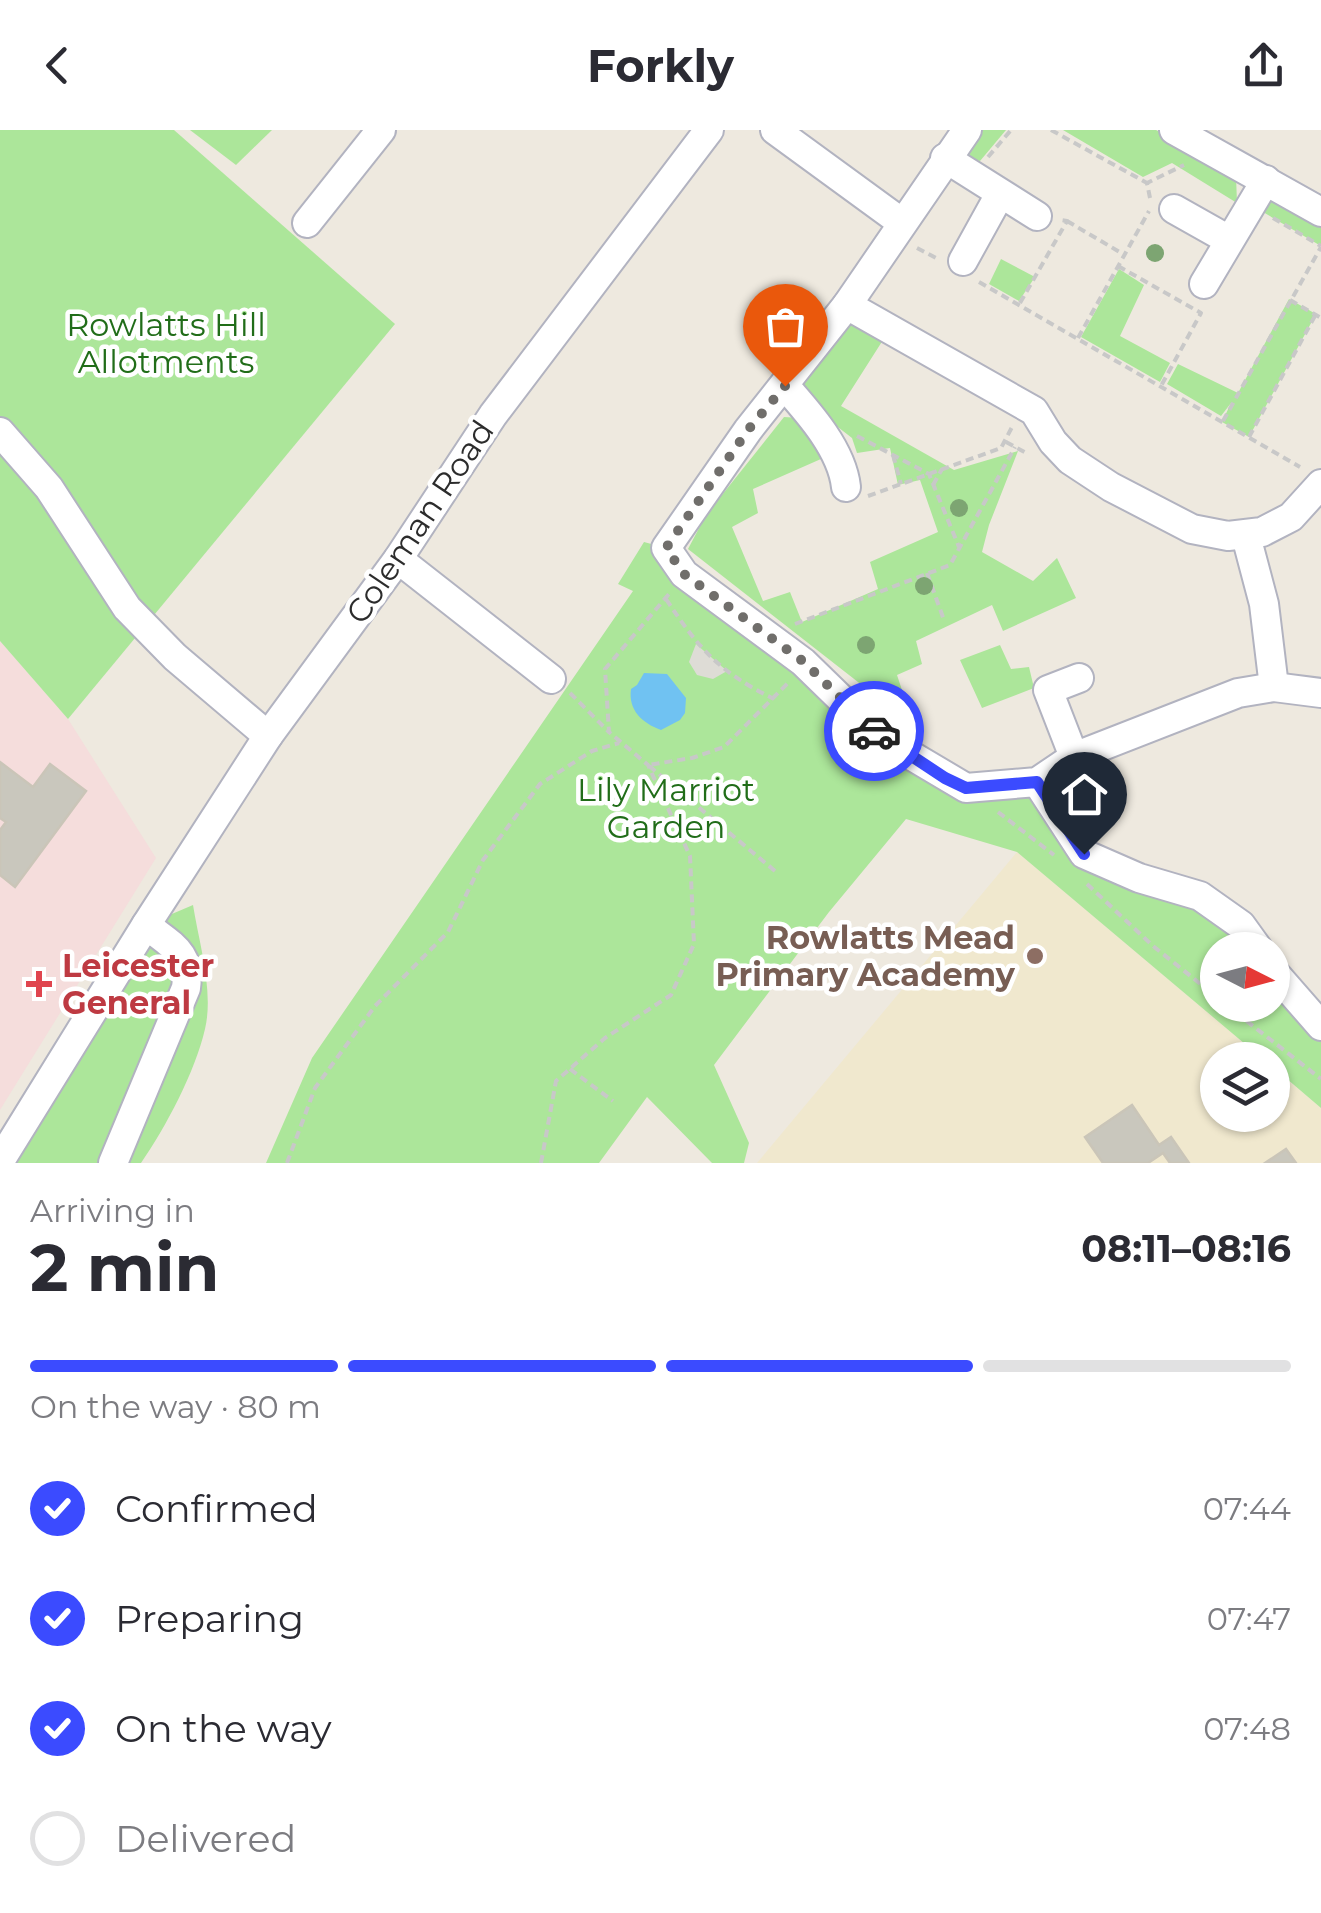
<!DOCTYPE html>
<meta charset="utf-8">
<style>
:root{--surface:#fff;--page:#f2f2f3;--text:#2b2b33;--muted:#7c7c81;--line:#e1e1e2;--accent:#3b4bff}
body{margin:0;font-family:Montserrat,sans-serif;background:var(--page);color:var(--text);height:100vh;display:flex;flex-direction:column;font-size:38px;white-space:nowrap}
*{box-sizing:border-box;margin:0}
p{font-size:32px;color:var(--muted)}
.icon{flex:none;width:55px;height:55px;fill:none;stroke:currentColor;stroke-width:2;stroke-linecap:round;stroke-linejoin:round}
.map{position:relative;height:1033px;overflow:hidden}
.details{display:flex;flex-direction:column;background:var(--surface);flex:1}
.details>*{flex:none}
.needle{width:65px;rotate:96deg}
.tools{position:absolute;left:1200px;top:802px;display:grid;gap:20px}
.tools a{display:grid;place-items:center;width:90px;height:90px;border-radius:50%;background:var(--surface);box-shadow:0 2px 8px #0004;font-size:50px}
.pin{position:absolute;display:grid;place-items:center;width:85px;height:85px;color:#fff;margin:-102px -42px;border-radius:50% 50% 50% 0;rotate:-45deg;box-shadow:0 0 10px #0007}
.pin .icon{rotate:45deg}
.courier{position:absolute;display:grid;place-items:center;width:100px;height:100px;margin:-50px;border:8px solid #3b4bff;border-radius:50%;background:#fff;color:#222;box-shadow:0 2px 12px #0007}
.head em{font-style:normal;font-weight:700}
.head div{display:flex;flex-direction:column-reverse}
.head{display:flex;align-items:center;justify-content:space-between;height:170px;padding:0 30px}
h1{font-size:65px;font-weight:700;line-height:75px}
.bar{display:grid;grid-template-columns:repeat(4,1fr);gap:15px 10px;align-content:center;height:120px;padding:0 30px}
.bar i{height:12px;border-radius:8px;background:var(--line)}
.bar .selected{background:var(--accent)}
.bar p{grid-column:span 4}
ol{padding:0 30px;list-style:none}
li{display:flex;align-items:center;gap:30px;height:110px}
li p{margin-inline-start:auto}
li .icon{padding:10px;border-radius:50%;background:var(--accent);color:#fff;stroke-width:4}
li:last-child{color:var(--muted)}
li i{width:55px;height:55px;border:5px solid var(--line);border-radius:50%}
header{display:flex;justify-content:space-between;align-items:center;height:130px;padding:0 30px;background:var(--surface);font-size:45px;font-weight:700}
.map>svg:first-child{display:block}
</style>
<header><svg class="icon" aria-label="back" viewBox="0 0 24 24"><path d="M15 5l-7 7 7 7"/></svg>Forkly<svg class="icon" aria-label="share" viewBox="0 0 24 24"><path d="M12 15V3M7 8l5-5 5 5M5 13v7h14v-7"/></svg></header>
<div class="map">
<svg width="1321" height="1033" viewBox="0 0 1321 1033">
<rect width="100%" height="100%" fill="#eee9df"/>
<polygon fill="#f0e8ce" points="1017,722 1264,930 1218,930 1218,985 1272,985 1273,937 1321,978 1321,1033 757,1033"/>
<polygon fill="#f5dddc" points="0,511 68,589 156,728 0,980"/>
<g fill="#ace69a">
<polygon points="0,0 174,0 395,194 68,589 0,511"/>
<polygon points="190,0 272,0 236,35"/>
<polygon points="982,0 1006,0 980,31 969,28 970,15"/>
<polygon points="1063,0 1156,0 1236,46 1237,73 1172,33 1143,47"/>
<polygon points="1266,50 1321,82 1321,116 1251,75"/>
<polygon points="1001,129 1035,147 1019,171 989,154"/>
<polygon points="1119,139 1144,155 1120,206 1170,233 1160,252 1081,207"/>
<polygon points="1289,169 1316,184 1249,307 1222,292 1231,273 1221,286 1167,254 1178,234 1238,263"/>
<polygon points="846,177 890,199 841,276 954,340 1018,321 989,395 982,422 1033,451 1057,428 1076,468 1003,501 992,475 916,511 922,534 897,545 925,629 881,585 881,570 688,419 706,385 784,287 800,288 830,325 753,359 758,383 732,397 763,471 790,462 802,492 878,459 870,432 938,402 920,350 898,355 890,318 857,323 852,308 785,256"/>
<polygon points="644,412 666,418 945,648 1037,652 1084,724 1200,766 1261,820 1218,820 1218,875 1272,875 1273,834 1321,894 1321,978 1273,937 1272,930 1264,930 1017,722 906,689 829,782 714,935 749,1013 744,1033 712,1033 647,967 599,1033 266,1033 312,928 633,461 618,454"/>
<polygon points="1000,515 1011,539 1029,537 1034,558 982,578 960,530"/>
<path d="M193,775C199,813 214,861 205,899C195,942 166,997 141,1033H0L146,795Z"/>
</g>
<polygon fill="#dedcd6" points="696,514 727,541 713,549 697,545 689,532"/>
<path fill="#70c2f2" d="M644,543L667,544L686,568L685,583L680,590L661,600C642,593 628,580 631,559L637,555Z"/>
<g fill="#c9c7bd" stroke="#cac5b8" stroke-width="2.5">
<polygon points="0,632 33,657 50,634 86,661 15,757 0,745 0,700 6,692 0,688"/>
<polygon points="1132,975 1159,1015 1171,1007 1189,1033 1170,1033 1163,1023 1148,1033 1103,1033 1085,1007"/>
<polygon points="1286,1019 1296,1033 1265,1033"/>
</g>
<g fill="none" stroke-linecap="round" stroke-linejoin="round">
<g stroke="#b2b3c0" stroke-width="32">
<g id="minor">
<polyline points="775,0 901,92"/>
<polyline points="967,0 847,175 748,300 666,418 684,444 803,532 880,607 966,658 1037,652 1074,627 1238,563 1274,557 1321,563"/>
<polyline points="1174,0 1321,82"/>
<polyline points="945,28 1037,86"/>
<polyline points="1174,79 1229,110"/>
<polyline points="307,93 381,0"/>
<polyline points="963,131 1000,64"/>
<polyline points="1204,154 1266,50"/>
<polyline points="847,175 1034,281 1053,312 1070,330 1111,357 1192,399 1228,406 1262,402 1291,387 1321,354"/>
<path d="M785,256C809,283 842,320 846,357"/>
<polyline points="0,302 49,358 127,478 175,527 268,606"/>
<polyline points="1246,406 1264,474 1274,557"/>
<polyline points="398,429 551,549"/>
<polyline points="1074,627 1048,560 1079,548"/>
<polyline points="1037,652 1084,724 1139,748 1200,766 1241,795 1259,820"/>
<polyline points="1272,840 1321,896"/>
<polyline points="0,1031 146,795 268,606 398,429 493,285 709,0"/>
<path d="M113,1033L186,858C191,822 172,816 146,795"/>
</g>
</g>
<g stroke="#c8c8c8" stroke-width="4" stroke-dasharray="8 5" stroke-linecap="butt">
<polyline points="1051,0 1147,53"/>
<polyline points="988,27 1011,0"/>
<polyline points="1150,68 1147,53 1184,35"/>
<polyline points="1273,88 1321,116"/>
<polyline points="1067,91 1123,124"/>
<polyline points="917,118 940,130"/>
<polyline points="1118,136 1201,183 1161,256"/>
<polyline points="979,152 1300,337"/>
<polyline points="1290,170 1321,188"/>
<polyline points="1020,173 1067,91 1061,90"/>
<polyline points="1078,208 1149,81"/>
<polyline points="1223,291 1321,117"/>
<polyline points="857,306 929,344 959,417"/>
<polyline points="1249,307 1316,184"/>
<polyline points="1006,312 1028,324"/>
<polyline points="893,325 901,354"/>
<polyline points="933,355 942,339"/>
<polyline points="868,366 1001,318 1012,297"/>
<polyline points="927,443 944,490"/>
<path d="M666,469C699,519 719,542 774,569"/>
<polyline points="795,494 950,435 1015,317"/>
<polyline points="570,563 609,602"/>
<polyline points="998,682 1054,725"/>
<polyline points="775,741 648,635 692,628 724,617 789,552"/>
<polyline points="1087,754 1153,816 1218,868"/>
<polyline points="1226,875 1321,949"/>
<polyline points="570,939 613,971"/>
<polyline points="287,1033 315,958 375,876 448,802 483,730 540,654 592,621 619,613"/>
<polyline points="541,1033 556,951 605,908 671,865 694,814 690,726 648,635 609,602 605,539 669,464"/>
</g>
<use href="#minor" stroke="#fff" stroke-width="28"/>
</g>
<g fill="#7da572">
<circle cx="1155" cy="123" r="9"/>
<circle cx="959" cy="378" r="9"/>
<circle cx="924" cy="456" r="9"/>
<circle cx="866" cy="515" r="9"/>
</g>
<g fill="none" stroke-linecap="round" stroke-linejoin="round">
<polyline stroke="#706e6b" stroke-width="10" stroke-dasharray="0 18" points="785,256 748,300 666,418 684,444 804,532 874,601"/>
<polyline stroke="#3b4bff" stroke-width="12" points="874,601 945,648 966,658 1037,652 1084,724"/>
</g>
<circle fill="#8d6e63" stroke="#fff" stroke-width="4" cx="1035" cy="826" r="10"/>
<path fill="#e0444e" stroke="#fff" stroke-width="4" d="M34 839h10v10h10v10h-10v10h-10v-10h-10v-10h10z"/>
<g text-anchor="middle" stroke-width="9" stroke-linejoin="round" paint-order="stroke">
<g font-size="32" fill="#216d19" stroke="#fff">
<text x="166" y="206">Rowlatts Hill<tspan x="166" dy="37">Allotments</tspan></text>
<text x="666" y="671">Lily Marriot<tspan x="666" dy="37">Garden</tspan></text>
</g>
<g font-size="32" fill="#2c2c2c" stroke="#fff">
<text transform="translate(420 392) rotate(-56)" y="11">Coleman Road</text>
</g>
<g font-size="32" font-weight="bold" fill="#785e54" stroke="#fff" text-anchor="end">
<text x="1015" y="819">Rowlatts Mead<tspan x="1015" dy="37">Primary Academy</tspan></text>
</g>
<g font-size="32" font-weight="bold" fill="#be3a42" stroke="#fff" text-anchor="start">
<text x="62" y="847">Leicester<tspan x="62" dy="37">General</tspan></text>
</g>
</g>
</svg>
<div class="tools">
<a><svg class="needle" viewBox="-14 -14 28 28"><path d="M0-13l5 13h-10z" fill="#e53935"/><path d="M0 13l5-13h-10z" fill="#7c7c81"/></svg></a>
<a><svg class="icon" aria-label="layers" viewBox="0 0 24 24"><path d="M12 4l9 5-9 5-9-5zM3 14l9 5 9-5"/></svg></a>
</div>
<div class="pin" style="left:785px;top:256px;background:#ea580c"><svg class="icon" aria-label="bag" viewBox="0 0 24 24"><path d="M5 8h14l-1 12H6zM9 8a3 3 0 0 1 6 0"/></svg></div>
<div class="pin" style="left:1084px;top:724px;background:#1f2937"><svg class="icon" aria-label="home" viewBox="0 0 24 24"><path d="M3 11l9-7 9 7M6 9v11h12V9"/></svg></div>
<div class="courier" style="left:874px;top:601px"><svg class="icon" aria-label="car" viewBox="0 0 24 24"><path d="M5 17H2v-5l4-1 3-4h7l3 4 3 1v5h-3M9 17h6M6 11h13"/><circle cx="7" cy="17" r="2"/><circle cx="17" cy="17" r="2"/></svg></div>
</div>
<section class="details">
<div class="head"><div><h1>2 min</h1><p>Arriving in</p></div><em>08:11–08:16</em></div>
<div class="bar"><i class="selected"></i><i class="selected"></i><i class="selected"></i><i></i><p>On the way · 80 m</p></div>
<ol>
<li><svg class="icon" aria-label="check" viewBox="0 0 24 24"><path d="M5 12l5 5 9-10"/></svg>Confirmed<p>07:44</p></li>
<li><svg class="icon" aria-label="check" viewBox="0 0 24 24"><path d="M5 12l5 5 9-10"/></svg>Preparing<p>07:47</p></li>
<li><svg class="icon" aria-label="check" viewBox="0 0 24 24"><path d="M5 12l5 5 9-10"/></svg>On the way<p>07:48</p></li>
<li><i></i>Delivered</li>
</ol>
</section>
